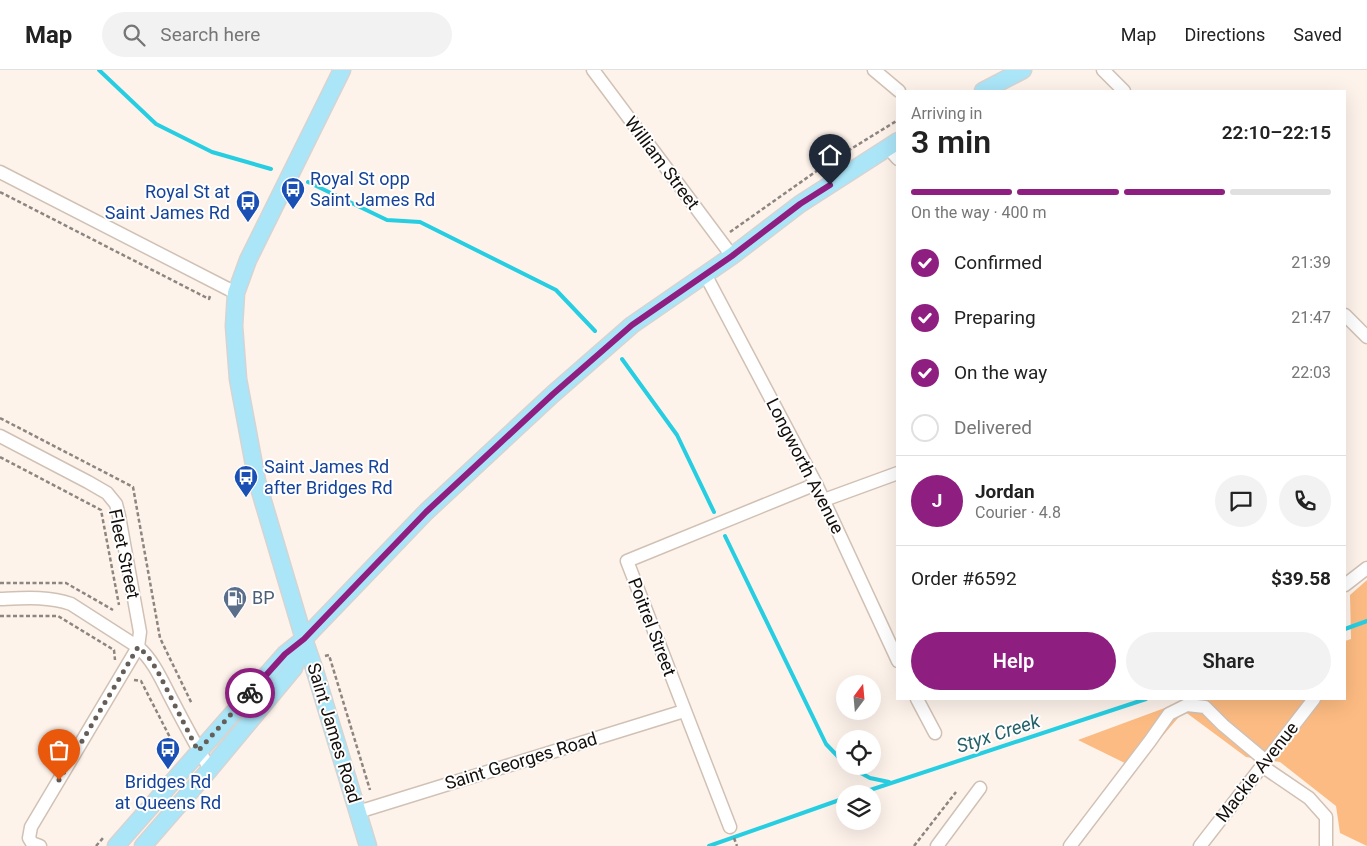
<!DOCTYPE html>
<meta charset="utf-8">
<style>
:root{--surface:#fff;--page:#f2f2f2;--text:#222;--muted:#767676;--line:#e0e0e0;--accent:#8e1e80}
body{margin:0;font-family:Roboto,sans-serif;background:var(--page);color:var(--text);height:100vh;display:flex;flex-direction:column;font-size:19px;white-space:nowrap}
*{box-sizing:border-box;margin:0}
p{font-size:16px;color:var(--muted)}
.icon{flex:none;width:28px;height:28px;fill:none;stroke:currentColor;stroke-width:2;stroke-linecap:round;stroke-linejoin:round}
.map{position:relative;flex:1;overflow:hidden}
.drawer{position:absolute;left:896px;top:20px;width:450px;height:610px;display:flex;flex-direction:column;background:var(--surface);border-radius:0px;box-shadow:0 5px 20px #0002}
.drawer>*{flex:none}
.needle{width:32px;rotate:16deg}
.tools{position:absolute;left:836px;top:605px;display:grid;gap:10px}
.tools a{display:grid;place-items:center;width:45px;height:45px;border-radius:50%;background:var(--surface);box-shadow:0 5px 20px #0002;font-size:25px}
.pin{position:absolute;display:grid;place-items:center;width:42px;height:42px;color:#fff;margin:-51px -21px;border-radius:50% 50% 50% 0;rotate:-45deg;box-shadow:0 0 5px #0007}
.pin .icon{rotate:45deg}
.courier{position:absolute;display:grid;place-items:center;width:50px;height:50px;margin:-25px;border:4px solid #8e1e80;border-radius:50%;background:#fff;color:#222;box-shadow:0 1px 6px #0007}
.headline em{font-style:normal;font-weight:600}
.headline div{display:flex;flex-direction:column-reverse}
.headline{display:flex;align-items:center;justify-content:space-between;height:85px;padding:0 15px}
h1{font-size:32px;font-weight:600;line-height:38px}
.bar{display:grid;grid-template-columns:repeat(4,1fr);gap:8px 5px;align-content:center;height:60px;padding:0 15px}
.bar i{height:6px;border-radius:4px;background:var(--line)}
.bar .selected{background:var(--accent)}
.bar p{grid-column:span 4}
.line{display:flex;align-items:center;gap:12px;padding:0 15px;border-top:1px solid var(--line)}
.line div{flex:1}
.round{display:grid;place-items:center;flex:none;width:52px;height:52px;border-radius:26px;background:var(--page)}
ol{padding:0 15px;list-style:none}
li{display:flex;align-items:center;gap:15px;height:55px}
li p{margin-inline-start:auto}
li .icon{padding:5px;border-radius:50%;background:var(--accent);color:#fff;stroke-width:4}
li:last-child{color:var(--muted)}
li i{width:28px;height:28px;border:2px solid var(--line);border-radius:50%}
.cta{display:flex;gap:10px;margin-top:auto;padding:10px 15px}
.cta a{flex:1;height:58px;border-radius:30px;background:var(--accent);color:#fff;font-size:20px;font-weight:600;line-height:58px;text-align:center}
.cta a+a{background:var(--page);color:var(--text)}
header{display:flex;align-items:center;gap:30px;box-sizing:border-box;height:70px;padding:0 25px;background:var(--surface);border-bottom:1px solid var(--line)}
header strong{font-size:24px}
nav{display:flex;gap:28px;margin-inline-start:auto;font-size:18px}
.search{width:350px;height:45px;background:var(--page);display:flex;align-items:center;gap:12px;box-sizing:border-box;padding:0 18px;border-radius:28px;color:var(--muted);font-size:19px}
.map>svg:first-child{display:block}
</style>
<header>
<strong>Map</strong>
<div class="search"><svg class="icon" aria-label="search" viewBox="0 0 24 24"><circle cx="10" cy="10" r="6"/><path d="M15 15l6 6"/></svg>Search here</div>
<nav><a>Map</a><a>Directions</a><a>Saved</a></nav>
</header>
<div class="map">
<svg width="1367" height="776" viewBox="0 0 1367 776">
<rect width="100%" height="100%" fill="#fdf3eb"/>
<polygon fill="#fcbb82" points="1367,510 1367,776 1340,763 1336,736 1280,692 1246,687 1184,641 1135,698 1078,670 1189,629 1345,629 1345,571 1351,569 1350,525"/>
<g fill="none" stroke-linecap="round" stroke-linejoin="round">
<g stroke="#27cee2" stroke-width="4">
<polyline points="99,0 156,54 212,82 271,99"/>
<polyline points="308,112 387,150 420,152 556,220 595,261"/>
<polyline points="622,289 677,365 714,442"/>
<polyline points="725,466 826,674 845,694"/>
<polyline points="1345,559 1367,551"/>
<polyline points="848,696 870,708 889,712"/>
<polyline points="858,724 1146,629"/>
<polyline points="709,776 845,728"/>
</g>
<g stroke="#d1c1b4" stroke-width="15">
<g id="minor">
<polyline points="593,0 732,186"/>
<polyline points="874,0 899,21"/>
<polyline points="1103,0 1124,21"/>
<polyline points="888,78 898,89"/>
<polyline points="0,102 236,223"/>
<polyline points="705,204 816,414 898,591"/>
<polyline points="1345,245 1367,267"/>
<polyline points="0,366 88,412 107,423 116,434 119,446 140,562 138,577 31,757 29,768 32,773 40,776"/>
<polyline points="824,430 898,403"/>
<polyline points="1345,515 1367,498"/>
<path d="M0,529C24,528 48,526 71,534L138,577C154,591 162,611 172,630C184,653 196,676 210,699"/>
<polyline points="917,629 935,663"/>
<polyline points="1262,696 1309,728 1326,747 1326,776"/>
<polyline points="358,742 684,641"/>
<polyline points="730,757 627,491 816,414"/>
<polyline points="937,776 980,718"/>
<polyline points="1070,776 1150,671 1169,644 1187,635 1205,637 1223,655 1266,691"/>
<polyline points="1200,776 1314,629"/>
</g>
</g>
<g stroke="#d5d4d3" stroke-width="19">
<g id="major">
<polyline points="342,0 248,190 236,223 234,256 238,309 257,411 304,569 314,598 368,776"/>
<polyline points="983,21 1023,0"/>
<polyline points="116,776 285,584 304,569 426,442 553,324 632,255 732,186 800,134 898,71"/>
<polyline points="143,776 210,699 294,598 304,569"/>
</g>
</g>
<g stroke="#8d857f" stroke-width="2.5" stroke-dasharray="4 2.5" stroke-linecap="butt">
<polyline points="0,122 209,229 210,226"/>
<polyline points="730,162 828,93 898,50"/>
<polyline points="0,348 133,417 160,568 192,634"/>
<polyline points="0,387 101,440 119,535"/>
<polyline points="0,513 66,513 113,540"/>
<polyline points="0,546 58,546 114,580 115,590"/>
<polyline points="325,586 329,585 370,720"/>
<polyline points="134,610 141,611 178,683"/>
<polyline points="734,768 737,776"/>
<polyline points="96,776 103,768"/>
<polyline points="914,776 956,722"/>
</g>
<use href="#minor" stroke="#fff" stroke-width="12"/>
<use href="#major" stroke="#abe5f8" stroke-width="16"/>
</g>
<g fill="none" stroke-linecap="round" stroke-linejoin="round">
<polyline stroke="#665f59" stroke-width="5" stroke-dasharray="0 9" points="59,710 138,577 147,585 157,600 198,681 250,623"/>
<polyline stroke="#8e1e80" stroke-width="6" points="250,623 285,584 304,569 426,442 553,324 632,255 732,186 800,134 830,115"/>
</g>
<defs>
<g id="bus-pin" transform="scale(1.25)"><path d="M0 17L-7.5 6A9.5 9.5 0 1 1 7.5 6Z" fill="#1a4fb4" stroke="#fff"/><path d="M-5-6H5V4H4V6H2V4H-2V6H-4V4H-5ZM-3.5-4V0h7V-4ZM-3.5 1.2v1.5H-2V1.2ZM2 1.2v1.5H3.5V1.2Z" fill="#fff"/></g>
<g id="fuel-pin" transform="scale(1.25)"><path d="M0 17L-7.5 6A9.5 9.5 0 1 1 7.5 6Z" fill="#5c6f8a" stroke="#fff"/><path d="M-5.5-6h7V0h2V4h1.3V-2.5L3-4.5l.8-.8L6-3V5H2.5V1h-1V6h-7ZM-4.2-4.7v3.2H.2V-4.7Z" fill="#fff"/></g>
</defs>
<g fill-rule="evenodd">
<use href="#bus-pin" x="293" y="119"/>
<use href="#bus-pin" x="248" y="132"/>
<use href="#bus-pin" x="246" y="407"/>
<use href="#fuel-pin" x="235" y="528"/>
<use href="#bus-pin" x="168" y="679"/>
</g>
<g text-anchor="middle" stroke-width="4" stroke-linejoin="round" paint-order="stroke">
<g font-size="18" fill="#150f0b" stroke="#fff">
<text transform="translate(662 93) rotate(53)" y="6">William Street</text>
<text transform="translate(805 396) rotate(63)" y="6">Longworth Avenue</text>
<text transform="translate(124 484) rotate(78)" y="6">Fleet Street</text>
<text transform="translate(652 557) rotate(69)" y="6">Poitrel Street</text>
<text transform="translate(334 663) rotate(73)" y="6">Saint James Road</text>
<text transform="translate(521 691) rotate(-17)" y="6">Saint Georges Road</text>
<text transform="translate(1257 702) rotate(-52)" y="6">Mackie Avenue</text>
</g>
<g font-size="18" fill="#164399" stroke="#fff" text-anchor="start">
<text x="310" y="115">Royal St opp<tspan x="310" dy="21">Saint James Rd</tspan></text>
<text x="230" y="128" text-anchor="end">Royal St at<tspan x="230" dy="21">Saint James Rd</tspan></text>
<text x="264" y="403">Saint James Rd<tspan x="264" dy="21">after Bridges Rd</tspan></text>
<text x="168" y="718" text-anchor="middle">Bridges Rd<tspan x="168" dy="21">at Queens Rd</tspan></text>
</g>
<g font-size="18" fill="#4e5e75" stroke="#fff" text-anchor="start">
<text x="252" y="534">BP</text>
</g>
<g font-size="19" font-style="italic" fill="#25626a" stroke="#fff">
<text transform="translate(998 663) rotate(-18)" y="7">Styx Creek</text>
</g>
</g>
</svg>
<div class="tools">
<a><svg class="needle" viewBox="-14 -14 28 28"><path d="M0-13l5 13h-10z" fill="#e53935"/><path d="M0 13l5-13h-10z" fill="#767676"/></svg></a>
<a><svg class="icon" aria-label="locate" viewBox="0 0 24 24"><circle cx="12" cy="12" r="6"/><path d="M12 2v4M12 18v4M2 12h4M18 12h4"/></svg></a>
<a><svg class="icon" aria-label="layers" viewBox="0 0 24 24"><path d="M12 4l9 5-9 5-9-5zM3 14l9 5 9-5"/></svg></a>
</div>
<div class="pin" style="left:59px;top:710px;background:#ea580c"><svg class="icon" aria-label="bag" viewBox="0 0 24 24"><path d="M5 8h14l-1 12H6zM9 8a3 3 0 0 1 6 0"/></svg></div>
<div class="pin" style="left:830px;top:115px;background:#1f2937"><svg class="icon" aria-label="home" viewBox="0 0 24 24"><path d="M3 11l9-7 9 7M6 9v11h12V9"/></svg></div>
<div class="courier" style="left:250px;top:623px"><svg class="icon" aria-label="bike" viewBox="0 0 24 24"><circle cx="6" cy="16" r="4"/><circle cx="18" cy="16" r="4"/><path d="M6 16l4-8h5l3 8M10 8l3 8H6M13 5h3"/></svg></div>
<section class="drawer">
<div class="headline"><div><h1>3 min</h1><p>Arriving in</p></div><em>22:10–22:15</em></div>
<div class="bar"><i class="selected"></i><i class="selected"></i><i class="selected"></i><i></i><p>On the way · 400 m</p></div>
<ol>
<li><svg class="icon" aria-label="check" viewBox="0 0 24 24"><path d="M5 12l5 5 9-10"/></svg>Confirmed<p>21:39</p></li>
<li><svg class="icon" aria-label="check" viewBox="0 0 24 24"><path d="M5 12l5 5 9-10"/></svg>Preparing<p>21:47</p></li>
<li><svg class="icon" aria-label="check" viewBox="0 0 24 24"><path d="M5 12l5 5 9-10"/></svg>On the way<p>22:03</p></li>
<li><i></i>Delivered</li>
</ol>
<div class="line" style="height:90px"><b class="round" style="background:var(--accent);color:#fff">J</b><div><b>Jordan</b><p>Courier · 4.8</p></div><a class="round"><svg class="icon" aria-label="chat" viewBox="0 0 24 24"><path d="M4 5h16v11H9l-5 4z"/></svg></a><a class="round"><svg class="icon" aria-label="phone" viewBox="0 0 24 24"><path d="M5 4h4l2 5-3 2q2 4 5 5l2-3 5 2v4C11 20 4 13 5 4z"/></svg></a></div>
<div class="line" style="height:65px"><div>Order #6592</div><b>$39.58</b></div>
<div class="cta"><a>Help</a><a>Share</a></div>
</section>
</div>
